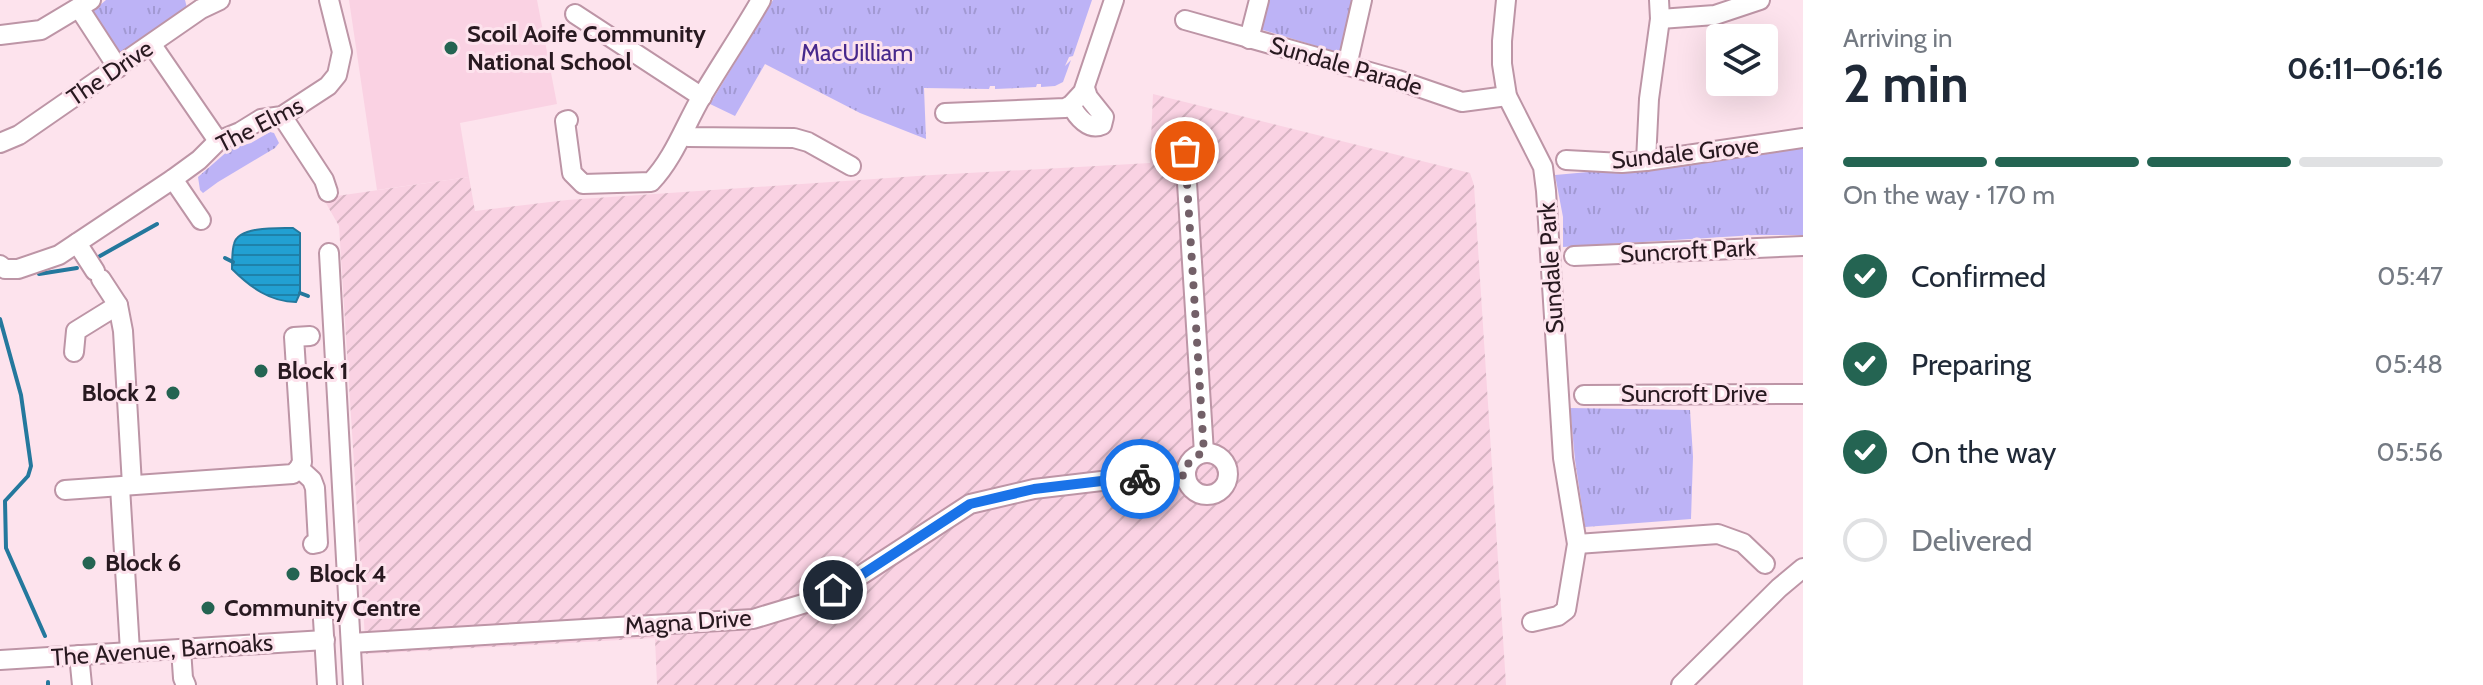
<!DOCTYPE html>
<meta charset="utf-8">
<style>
:root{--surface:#fff;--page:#f6f6f7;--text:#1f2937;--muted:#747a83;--line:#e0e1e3;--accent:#246452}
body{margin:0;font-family:Cabin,sans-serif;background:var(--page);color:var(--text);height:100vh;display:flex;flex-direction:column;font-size:30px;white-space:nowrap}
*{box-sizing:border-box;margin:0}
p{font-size:26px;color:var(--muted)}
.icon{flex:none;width:44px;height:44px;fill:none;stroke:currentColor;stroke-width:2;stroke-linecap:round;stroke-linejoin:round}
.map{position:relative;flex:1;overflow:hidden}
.side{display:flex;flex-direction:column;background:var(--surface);width:680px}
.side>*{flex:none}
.buttons{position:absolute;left:1706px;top:24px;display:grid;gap:16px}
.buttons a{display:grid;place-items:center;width:72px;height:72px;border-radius:8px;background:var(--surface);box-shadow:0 8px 32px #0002;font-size:40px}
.pin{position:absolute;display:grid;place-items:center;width:68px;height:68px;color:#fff;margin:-34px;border:4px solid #fff;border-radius:50%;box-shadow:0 2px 8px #0007}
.courier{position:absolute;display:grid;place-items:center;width:80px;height:80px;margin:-40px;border:6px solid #1a73e8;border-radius:50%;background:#fff;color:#222;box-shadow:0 2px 10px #0007}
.head em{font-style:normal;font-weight:800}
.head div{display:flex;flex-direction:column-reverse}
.head{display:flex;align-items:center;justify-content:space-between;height:136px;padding:0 40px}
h1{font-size:52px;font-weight:800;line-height:60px}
.bar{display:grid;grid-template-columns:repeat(4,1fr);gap:12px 8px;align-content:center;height:96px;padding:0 40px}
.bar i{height:10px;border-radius:6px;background:var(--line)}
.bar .selected{background:var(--accent)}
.bar p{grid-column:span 4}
ol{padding:0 40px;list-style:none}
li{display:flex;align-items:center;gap:24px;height:88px}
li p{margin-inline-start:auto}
li .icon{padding:8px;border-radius:50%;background:var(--accent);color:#fff;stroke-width:4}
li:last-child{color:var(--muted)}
li i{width:44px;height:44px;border:4px solid var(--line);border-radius:50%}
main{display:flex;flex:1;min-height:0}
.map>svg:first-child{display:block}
</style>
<main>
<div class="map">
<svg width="1803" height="685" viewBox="0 0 1803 685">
<defs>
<pattern id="industrial-furrows" width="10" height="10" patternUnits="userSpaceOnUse" patternTransform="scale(2)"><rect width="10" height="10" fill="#fad2e3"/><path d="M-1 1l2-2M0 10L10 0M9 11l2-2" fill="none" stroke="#d6b4c2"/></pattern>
<pattern id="grass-tufts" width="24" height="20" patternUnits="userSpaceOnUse" patternTransform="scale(2)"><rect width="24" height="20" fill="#bdb3f6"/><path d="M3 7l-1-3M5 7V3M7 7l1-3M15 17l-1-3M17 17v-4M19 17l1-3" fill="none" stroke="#a299d3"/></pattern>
<pattern id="water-rules" width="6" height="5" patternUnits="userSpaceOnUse" patternTransform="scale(2)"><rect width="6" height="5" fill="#22a0d2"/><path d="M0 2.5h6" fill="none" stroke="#1e82aa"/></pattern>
</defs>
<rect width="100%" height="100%" fill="#fde3ed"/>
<polygon fill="#fad2e3" points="349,0 537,0 557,104 460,123 469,177 377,190"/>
<polygon fill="url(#industrial-furrows)" points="1153,94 1470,173 1474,185 1506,685 657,685 655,638 366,654 339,226 323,198 469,177 475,211 567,200 932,175 1150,163"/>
<g fill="url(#grass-tufts)">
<polygon points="106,0 185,0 187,8 185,12 124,54 117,52 92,12"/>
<polygon points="773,0 1092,0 1073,56 1069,57 1065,66 1071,60 1063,82 1055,86 1041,87 1041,84 1037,84 1036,87 995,89 995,86 990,86 989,89 924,88 926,139 860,113 765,64 735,116 710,104"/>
<polygon points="1268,0 1357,0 1347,47 1336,52 1260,29"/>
<polygon points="270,132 274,133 279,143 275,148 218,182 203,193 200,190 198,177 230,149 251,143"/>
<polygon points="1803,144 1803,235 1755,235 1563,247 1563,217 1555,175 1666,165"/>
<polygon points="1570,408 1690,410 1693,457 1691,519 1585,527 1575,460"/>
</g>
<path fill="url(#water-rules)" stroke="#24789d" stroke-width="2" d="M293,228L300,233V293L296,302C270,302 250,287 232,269C232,261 232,251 234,244C238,226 279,228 293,228Z"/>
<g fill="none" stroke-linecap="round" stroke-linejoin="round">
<g stroke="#24789d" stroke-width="4">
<polyline points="100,256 157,224"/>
<polyline points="225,258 233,262"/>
<polyline points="39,274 77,268"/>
<polyline points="300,293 308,296"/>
<polyline points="0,319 21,395 31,466 28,476 5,501 6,548 45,636"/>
<polyline points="48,685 48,682"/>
</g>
<g stroke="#bd95a6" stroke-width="22">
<g id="minor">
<polyline points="1506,0 1502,41 1502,64 1507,96 1543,167 1546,191 1563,458 1577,544 1566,610 1558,616 1532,622"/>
<polyline points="79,8 118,68"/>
<polyline points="575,14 702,97"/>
<polyline points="1660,19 1715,15 1760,0"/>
<polyline points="1185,20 1398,80 1462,102 1507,96"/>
<polyline points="0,35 41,30 91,0"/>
<polyline points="1249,39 1259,0"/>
<polyline points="152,45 218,141"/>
<polyline points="1347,66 1362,0"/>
<path d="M1071,105C1077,117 1089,131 1102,125L1104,117L1088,97L1085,88"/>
<polyline points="945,113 1065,108 1071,105 1083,92 1114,0"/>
<polyline points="282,116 324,180 328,192"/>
<path d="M568,120L565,121L572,173L583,184L651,182C674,158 685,125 702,96C721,64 742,33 761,0"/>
<polyline points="684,134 688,137 794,138 808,142 851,166"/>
<polyline points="0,143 19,135 201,9 220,0"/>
<polyline points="1185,151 1204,453"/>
<polyline points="1566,160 1622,163 1646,161 1803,138"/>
<polyline points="1646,161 1649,99 1660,19 1659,0"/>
<polyline points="173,179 201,220"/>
<polyline points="77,243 95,271"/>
<polyline points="329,253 353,685"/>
<polyline points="1574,256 1803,246"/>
<polyline points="0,265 5,269 18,269 59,255 173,179 199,160 218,141 240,132 261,119 282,116 328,86 337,75 342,52 329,0"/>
<polyline points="101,279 118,305 123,331 132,485"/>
<polyline points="74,352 76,331 118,305"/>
<polyline points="1584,395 1803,394"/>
<circle cx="1207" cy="474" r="21"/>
<polyline points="299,468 312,480 315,488 318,543 313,544"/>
<polyline points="120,487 130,651"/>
<polyline points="65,490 293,474 299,468 302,462 294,337 310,336"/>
<polyline points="1577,544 1718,534 1743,543 1765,564"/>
<polyline points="323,619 327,685"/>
<polyline points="351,643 753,619 806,603 852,581 970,504 1034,489 1110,480 1169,479 1185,475"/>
<polyline points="181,649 183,678 186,685"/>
<polyline points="79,655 82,685"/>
<polyline points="0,660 325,640"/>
<polyline points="1681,685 1779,588 1803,568"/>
</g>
</g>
<use href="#minor" stroke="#fff" stroke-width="18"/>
</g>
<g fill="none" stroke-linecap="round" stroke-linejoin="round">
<path stroke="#736068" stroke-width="8" stroke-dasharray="0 14.4" d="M1140,479H1169L1185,475C1186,463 1192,456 1204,453L1185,151"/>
<polyline stroke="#1a73e8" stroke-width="10" points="833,590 852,581 970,504 1034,489 1110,480 1140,479"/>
</g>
<g fill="#246452" stroke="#fde3ed" stroke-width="3">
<circle cx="451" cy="48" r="8"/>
<circle cx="261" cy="371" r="8"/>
<circle cx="173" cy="393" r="8"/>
<circle cx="89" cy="563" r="8"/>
<circle cx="293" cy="574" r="8"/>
<circle cx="208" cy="608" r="8"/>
</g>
<g text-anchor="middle" stroke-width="6" stroke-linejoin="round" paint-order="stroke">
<g font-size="24" font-weight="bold" fill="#281920" stroke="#fde3ed" text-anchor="start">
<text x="467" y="42">Scoil Aoife Community<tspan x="467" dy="28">National School</tspan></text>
<text x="277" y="379">Block 1</text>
<text x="157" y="401" text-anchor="end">Block 2</text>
<text x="105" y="571">Block 6</text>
<text x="309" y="582">Block 4</text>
<text x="224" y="616">Community Centre</text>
</g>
<g font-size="24" fill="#47288c" stroke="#fde3ed">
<text x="857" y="61">MacUilliam</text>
</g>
<g font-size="24" fill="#281920" stroke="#fde3ed">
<text transform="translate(1346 66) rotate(16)" y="8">Sundale Parade</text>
<text transform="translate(110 73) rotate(-34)" y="8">The Drive</text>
<text transform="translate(260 125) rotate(-27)" y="8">The Elms</text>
<text transform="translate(1685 153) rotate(-6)" y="8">Sundale Grove</text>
<text transform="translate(1688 251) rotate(-3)" y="8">Suncroft Park</text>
<text transform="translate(1551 268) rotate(-94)" y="8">Sundale Park</text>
<text x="1694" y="402">Suncroft Drive</text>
<text transform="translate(688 622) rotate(-4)" y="8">Magna Drive</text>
<text transform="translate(162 650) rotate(-4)" y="8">The Avenue, Barnoaks</text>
</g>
</g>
</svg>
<div class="buttons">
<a><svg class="icon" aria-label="layers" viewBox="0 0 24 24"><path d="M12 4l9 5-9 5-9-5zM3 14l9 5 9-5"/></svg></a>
</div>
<div class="pin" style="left:1185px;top:151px;background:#ea580c"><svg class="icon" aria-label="bag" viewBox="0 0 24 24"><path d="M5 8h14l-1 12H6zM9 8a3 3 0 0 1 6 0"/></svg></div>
<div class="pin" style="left:833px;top:590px;background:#1f2937"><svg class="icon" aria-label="home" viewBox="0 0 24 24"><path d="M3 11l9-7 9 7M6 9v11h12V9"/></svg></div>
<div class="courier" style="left:1140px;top:479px"><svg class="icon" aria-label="bike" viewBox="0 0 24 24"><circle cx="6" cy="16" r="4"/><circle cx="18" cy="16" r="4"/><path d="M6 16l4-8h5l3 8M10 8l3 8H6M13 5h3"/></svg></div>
</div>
<section class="side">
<div class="head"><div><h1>2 min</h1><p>Arriving in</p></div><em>06:11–06:16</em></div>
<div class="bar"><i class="selected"></i><i class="selected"></i><i class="selected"></i><i></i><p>On the way · 170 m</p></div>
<ol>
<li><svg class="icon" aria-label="check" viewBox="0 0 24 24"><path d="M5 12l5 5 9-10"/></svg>Confirmed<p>05:47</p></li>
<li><svg class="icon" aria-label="check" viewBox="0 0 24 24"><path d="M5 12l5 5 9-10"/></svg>Preparing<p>05:48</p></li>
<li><svg class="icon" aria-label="check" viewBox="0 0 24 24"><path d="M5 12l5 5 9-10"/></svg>On the way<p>05:56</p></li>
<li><i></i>Delivered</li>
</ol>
</section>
</main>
